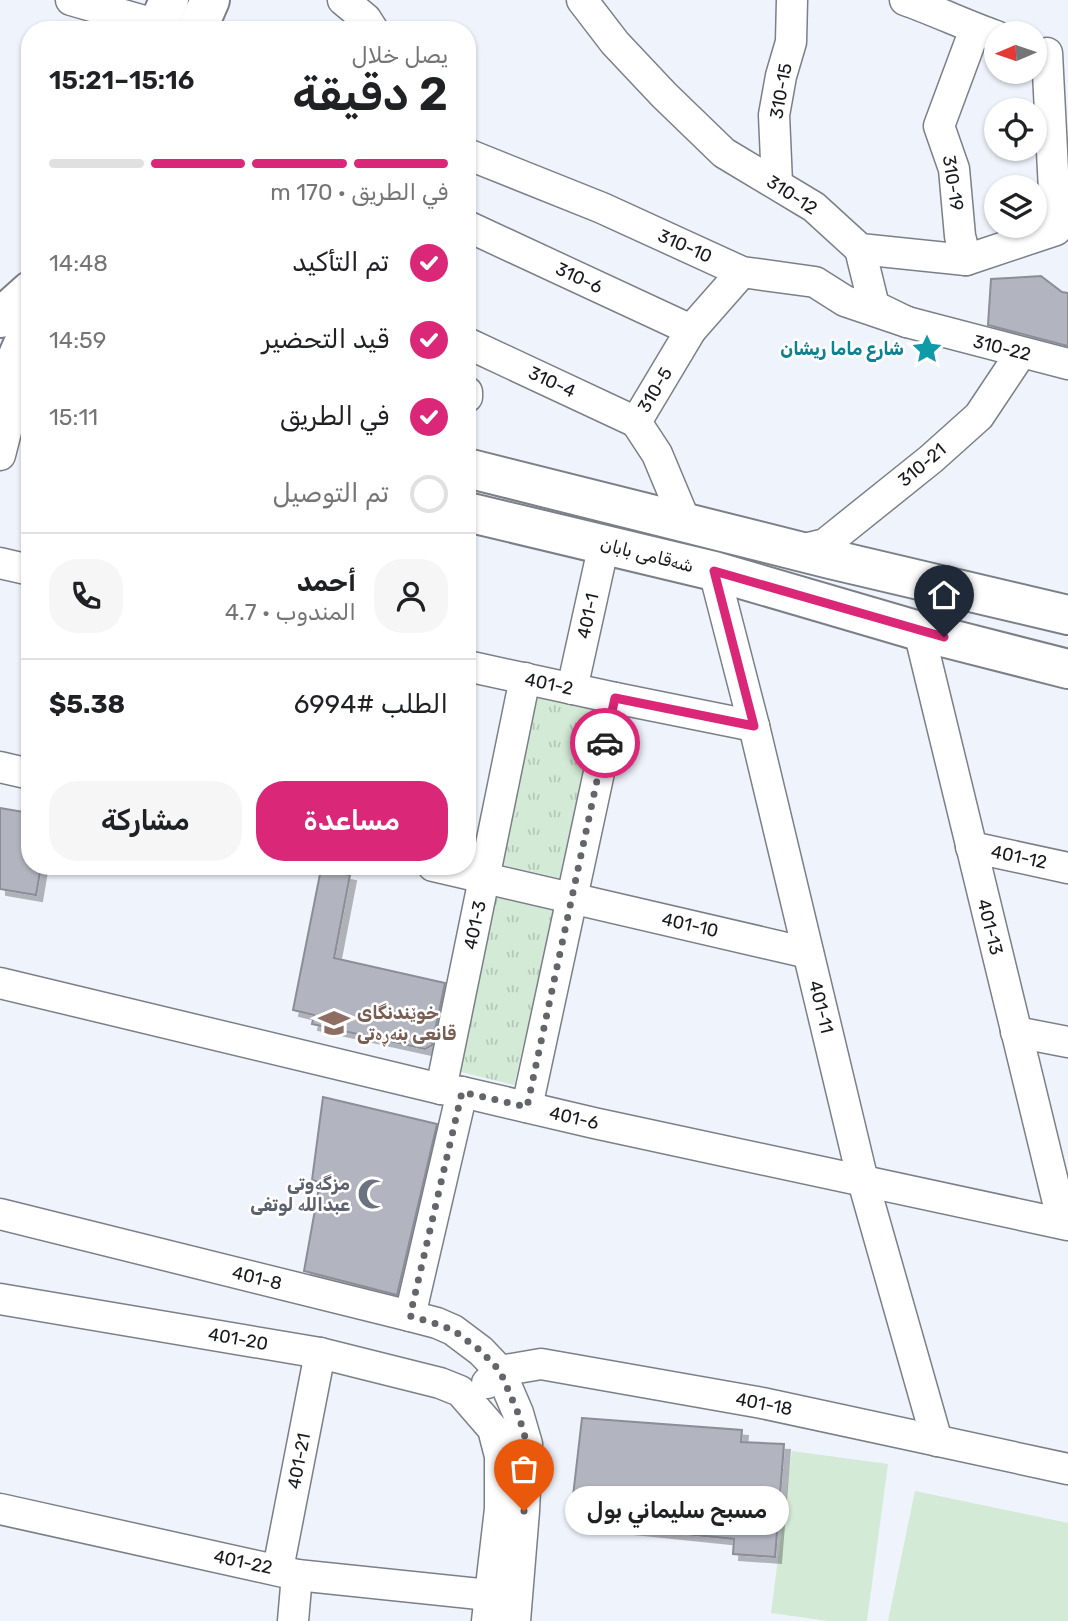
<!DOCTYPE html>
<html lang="ar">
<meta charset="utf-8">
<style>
:root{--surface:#fff;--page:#f6f6f6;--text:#202124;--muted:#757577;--line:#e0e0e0;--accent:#db2777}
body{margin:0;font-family:Rubik,"Noto Naskh Arabic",sans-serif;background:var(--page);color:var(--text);direction:rtl;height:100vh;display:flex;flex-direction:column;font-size:26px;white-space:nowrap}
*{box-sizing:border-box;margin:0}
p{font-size:23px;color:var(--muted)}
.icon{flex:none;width:38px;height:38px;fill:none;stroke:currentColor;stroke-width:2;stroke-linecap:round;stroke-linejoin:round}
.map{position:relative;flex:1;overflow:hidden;direction:ltr}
.drawer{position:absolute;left:21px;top:21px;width:455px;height:854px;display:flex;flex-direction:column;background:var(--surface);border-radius:28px;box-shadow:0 2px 5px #0004;direction:rtl}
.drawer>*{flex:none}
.needle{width:46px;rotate:268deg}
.tools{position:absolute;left:984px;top:21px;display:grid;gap:14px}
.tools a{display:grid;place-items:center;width:63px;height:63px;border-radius:50%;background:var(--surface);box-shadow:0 2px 5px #0004;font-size:35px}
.pin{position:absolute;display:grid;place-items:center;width:60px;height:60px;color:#fff;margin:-72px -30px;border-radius:50% 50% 50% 0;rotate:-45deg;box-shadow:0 0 7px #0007}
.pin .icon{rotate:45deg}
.courier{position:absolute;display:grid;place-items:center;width:70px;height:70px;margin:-35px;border:5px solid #db2777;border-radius:50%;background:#fff;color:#222;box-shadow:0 2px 9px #0007}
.bubble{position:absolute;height:49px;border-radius:24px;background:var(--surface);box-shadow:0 2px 5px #0004;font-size:23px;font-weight:600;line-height:49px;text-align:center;direction:rtl}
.summary em{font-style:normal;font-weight:600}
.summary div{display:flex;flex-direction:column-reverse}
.summary{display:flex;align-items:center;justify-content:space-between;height:119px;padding:0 28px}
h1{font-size:46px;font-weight:600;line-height:52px}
.bar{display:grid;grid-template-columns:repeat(4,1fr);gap:10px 7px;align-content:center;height:84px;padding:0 28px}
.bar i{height:9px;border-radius:5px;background:var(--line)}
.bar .active{background:var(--accent)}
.bar p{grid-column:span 4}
.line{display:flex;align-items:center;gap:18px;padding:0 28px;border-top:2px solid var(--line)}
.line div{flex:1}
.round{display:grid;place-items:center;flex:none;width:74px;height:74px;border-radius:28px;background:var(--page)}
ol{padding:0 28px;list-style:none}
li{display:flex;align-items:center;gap:21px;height:77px}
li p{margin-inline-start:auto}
li .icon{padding:7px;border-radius:50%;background:var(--accent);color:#fff;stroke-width:4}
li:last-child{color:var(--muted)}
li i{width:38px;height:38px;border:4px solid var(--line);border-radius:50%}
.cta{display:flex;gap:14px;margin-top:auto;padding:14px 28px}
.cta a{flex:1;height:80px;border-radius:28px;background:var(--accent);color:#fff;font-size:28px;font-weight:600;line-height:80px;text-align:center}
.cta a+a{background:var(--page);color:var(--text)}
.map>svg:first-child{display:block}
</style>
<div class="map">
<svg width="1068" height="1621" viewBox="0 0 1068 1621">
<defs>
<pattern id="park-tufts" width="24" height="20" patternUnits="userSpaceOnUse" patternTransform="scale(1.75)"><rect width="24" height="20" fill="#d3ead6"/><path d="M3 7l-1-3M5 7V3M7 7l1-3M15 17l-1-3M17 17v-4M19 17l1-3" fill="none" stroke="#b4c8b7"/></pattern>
<filter id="shadow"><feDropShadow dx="6" dy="6" stdDeviation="0" flood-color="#0004"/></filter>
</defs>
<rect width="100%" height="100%" fill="#eff3fc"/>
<g fill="#d3ead6">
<polygon points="792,1451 888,1464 867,1621 828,1621 771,1613"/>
<polygon points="915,1491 1068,1523 1068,1621 888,1621"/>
</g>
<g fill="url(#park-tufts)">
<polygon points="535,695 597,709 560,878 498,864"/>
<polygon points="495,892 556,906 514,1085 453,1070"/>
</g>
<g fill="#b2b5bf" stroke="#8b8e97" stroke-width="2" filter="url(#shadow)">
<polygon points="1041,276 1062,292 1068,293 1068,346 988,325 991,279"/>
<polygon points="0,808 30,813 30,866 41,866 36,895 0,889"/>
<polygon points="321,869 350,875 334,958 445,983 432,1045 425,1049 312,1024 314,1015 293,1010"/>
<polygon points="323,1097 437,1124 397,1295 304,1271 320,1182 312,1180"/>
<polygon points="582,1418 742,1430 741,1442 784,1444 775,1557 733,1554 734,1539 570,1522"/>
</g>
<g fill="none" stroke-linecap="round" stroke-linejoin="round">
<g stroke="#7b7f87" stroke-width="33">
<g id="minor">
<polyline points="71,0 158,25"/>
<polyline points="343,0 366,19 373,30"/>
<polyline points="582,0 615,43 664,95 724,153 814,207 860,249 966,260 1056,230 1047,53"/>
<path d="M905,0C936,11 965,25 996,36"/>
<polyline points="467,154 602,208 742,272 815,282 845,301 907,322"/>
<polyline points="777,183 774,115 781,76 791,42 792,0"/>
<polyline points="467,226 691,330"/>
<polyline points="860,249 874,306 907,322 1068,364"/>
<polyline points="966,260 960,236 954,169 939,126 975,29"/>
<polyline points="467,343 636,422"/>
<polyline points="467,392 467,397"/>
<polyline points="0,455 13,404"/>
<polyline points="685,521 657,454 636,422 691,330 742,272"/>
<polyline points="800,550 825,544 931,459 979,416 1021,353"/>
<polyline points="0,563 30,570"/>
<polyline points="714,571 754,726 863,1181 937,1441"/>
<polyline points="919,631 1063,1223"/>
<polyline points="467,666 615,698 754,726"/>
<polyline points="572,689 604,544"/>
<polyline points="0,767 30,774"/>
<polyline points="971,847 1068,868"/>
<polyline points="433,866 808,953"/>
<polyline points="0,983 441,1089 462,1092 594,1123 1068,1225"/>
<polyline points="1016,1032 1068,1042"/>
<polyline points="441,1089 525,678"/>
<polyline points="527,1107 615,698"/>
<polyline points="0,1214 410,1316 437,1323 453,1330 481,1351 500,1371 518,1413 527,1444 524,1511 515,1621"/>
<polyline points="0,1299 320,1353 440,1383 460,1391 493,1429 500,1456 500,1509 487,1621"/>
<polyline points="410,1316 462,1092"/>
<polyline points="487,1383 500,1371 541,1364 762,1403 1068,1469"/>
<polyline points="0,1509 297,1575 489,1595"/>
<polyline points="278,1569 320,1353"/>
<polyline points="293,1621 297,1575"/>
</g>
</g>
<g stroke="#7b7f87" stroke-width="42">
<g id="major">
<polyline points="156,30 169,0"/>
<polyline points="197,30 210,0"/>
<polyline points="0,318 30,291"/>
<polyline points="13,404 14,365 30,328"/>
<polyline points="467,468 830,559 1068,615"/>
<polyline points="467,512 714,571 919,631 1068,669"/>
</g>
</g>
<use href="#minor" stroke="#fff" stroke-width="30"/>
<use href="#major" stroke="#fff" stroke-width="38"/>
</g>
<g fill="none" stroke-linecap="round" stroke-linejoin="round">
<polyline stroke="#63656a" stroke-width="7" stroke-dasharray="0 12.6" points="524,1511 527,1444 518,1413 500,1371 481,1351 453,1330 437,1324 410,1316 462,1092 527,1107 605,743"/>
<polyline stroke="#db2777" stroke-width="9" points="605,743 615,698 754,726 714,571 944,637"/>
</g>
<defs>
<g id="sight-bare" transform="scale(2.415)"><path d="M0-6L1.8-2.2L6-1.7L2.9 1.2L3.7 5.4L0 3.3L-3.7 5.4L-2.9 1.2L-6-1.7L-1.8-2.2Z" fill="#0f9aa8" stroke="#fff" stroke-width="2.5" paint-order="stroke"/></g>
<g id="school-bare" transform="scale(2.415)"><path d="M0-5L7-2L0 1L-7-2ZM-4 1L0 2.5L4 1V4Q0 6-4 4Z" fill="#8d6e63" stroke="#fff" stroke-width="2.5" paint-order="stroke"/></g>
<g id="mosque-bare" transform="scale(2.415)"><path d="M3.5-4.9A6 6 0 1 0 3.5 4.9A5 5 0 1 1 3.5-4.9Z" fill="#6b7280" stroke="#fff" stroke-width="2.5" paint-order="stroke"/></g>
</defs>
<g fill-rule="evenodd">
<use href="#sight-bare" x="927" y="349"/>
<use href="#school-bare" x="334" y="1023"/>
<use href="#mosque-bare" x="373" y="1194"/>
</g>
<g text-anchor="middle" stroke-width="5" stroke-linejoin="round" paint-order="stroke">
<g font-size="18" fill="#17191c" stroke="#fff">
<text transform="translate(781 91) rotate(-80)" y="6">310-15</text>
<text transform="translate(953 183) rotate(81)" y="6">310-19</text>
<text transform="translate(792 195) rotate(33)" y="6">310-12</text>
<text transform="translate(685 246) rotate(24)" y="6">310-10</text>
<text transform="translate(579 278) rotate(25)" y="6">310-6</text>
<text transform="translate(1002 348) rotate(14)" y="6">310-22</text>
<text transform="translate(552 382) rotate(25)" y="6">310-4</text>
<text transform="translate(655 390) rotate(-59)" y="6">310-5</text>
<text transform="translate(922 465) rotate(-40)" y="6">310-21</text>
<text transform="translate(647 555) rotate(14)" y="6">شەقامی بابان</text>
<text transform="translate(588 616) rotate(-78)" y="6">401-1</text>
<text transform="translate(549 684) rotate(12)" y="6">401-2</text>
<text transform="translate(1019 857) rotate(12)" y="6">401-12</text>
<text transform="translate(475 925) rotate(-78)" y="6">401-3</text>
<text transform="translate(690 925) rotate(13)" y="6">401-10</text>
<text transform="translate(990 927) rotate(76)" y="6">401-13</text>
<text transform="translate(821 1007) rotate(76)" y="6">401-11</text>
<text transform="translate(574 1118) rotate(13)" y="6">401-6</text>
<text transform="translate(257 1278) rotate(14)" y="6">401-8</text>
<text transform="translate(238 1339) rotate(10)" y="6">401-20</text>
<text transform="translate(764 1404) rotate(11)" y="6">401-18</text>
<text transform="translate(299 1461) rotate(-79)" y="6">401-21</text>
<text transform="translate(243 1562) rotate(12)" y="6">401-22</text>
</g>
<g font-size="18" font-weight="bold" fill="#0d838f" stroke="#fff" text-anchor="end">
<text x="904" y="355">شارع ماما ريشان</text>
</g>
<g font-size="18" font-weight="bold" fill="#785e54" stroke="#fff" text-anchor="start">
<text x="357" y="1019">خوێندنگای<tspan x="357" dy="21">قانعی بنەڕەتی</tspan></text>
</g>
<g font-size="18" font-weight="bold" fill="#5b616d" stroke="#fff" text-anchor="end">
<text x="350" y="1190">مزگەوتی<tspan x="350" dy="21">عبداللە لوتفی</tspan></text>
</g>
</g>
</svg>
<div class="tools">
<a><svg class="needle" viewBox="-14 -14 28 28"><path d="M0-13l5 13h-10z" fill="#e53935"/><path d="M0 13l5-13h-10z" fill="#757577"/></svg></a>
<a><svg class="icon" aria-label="locate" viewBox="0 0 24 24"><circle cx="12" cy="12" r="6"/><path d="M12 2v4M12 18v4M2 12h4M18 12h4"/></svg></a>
<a><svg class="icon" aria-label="layers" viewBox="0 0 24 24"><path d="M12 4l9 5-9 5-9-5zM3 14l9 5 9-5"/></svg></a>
</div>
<div class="pin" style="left:524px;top:1511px;background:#ea580c"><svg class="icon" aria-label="bag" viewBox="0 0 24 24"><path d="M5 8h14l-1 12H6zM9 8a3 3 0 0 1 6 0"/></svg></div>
<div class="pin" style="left:944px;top:637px;background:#1f2937"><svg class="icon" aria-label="home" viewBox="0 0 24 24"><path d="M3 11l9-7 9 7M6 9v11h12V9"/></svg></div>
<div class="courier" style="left:605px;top:743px"><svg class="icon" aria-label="car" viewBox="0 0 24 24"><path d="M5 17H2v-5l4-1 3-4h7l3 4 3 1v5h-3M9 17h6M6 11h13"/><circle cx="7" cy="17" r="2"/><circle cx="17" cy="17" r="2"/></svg></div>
<div class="bubble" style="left:565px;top:1486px;width:224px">مسبح سلیماني بول</div>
<section class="drawer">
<div class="summary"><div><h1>2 دقيقة</h1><p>يصل خلال</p></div><em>15:16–15:21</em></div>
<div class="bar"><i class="active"></i><i class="active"></i><i class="active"></i><i></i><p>في الطريق · 170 m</p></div>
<ol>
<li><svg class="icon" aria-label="check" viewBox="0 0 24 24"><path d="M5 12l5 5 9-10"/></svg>تم التأكيد<p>14:48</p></li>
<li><svg class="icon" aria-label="check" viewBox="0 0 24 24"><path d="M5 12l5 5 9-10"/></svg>قيد التحضير<p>14:59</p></li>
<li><svg class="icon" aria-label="check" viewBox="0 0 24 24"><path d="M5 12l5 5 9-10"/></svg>في الطريق<p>15:11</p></li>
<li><i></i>تم التوصيل</li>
</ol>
<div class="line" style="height:126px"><a class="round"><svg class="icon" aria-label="person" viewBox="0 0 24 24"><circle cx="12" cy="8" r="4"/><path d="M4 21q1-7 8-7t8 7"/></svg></a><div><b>أحمد</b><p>المندوب · 4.7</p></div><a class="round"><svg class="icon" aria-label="phone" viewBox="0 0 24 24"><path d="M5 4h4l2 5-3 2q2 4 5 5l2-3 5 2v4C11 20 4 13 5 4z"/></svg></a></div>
<div class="line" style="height:91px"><div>الطلب #6994</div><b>$5.38</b></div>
<div class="cta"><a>مساعدة</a><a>مشاركة</a></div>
</section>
</div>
